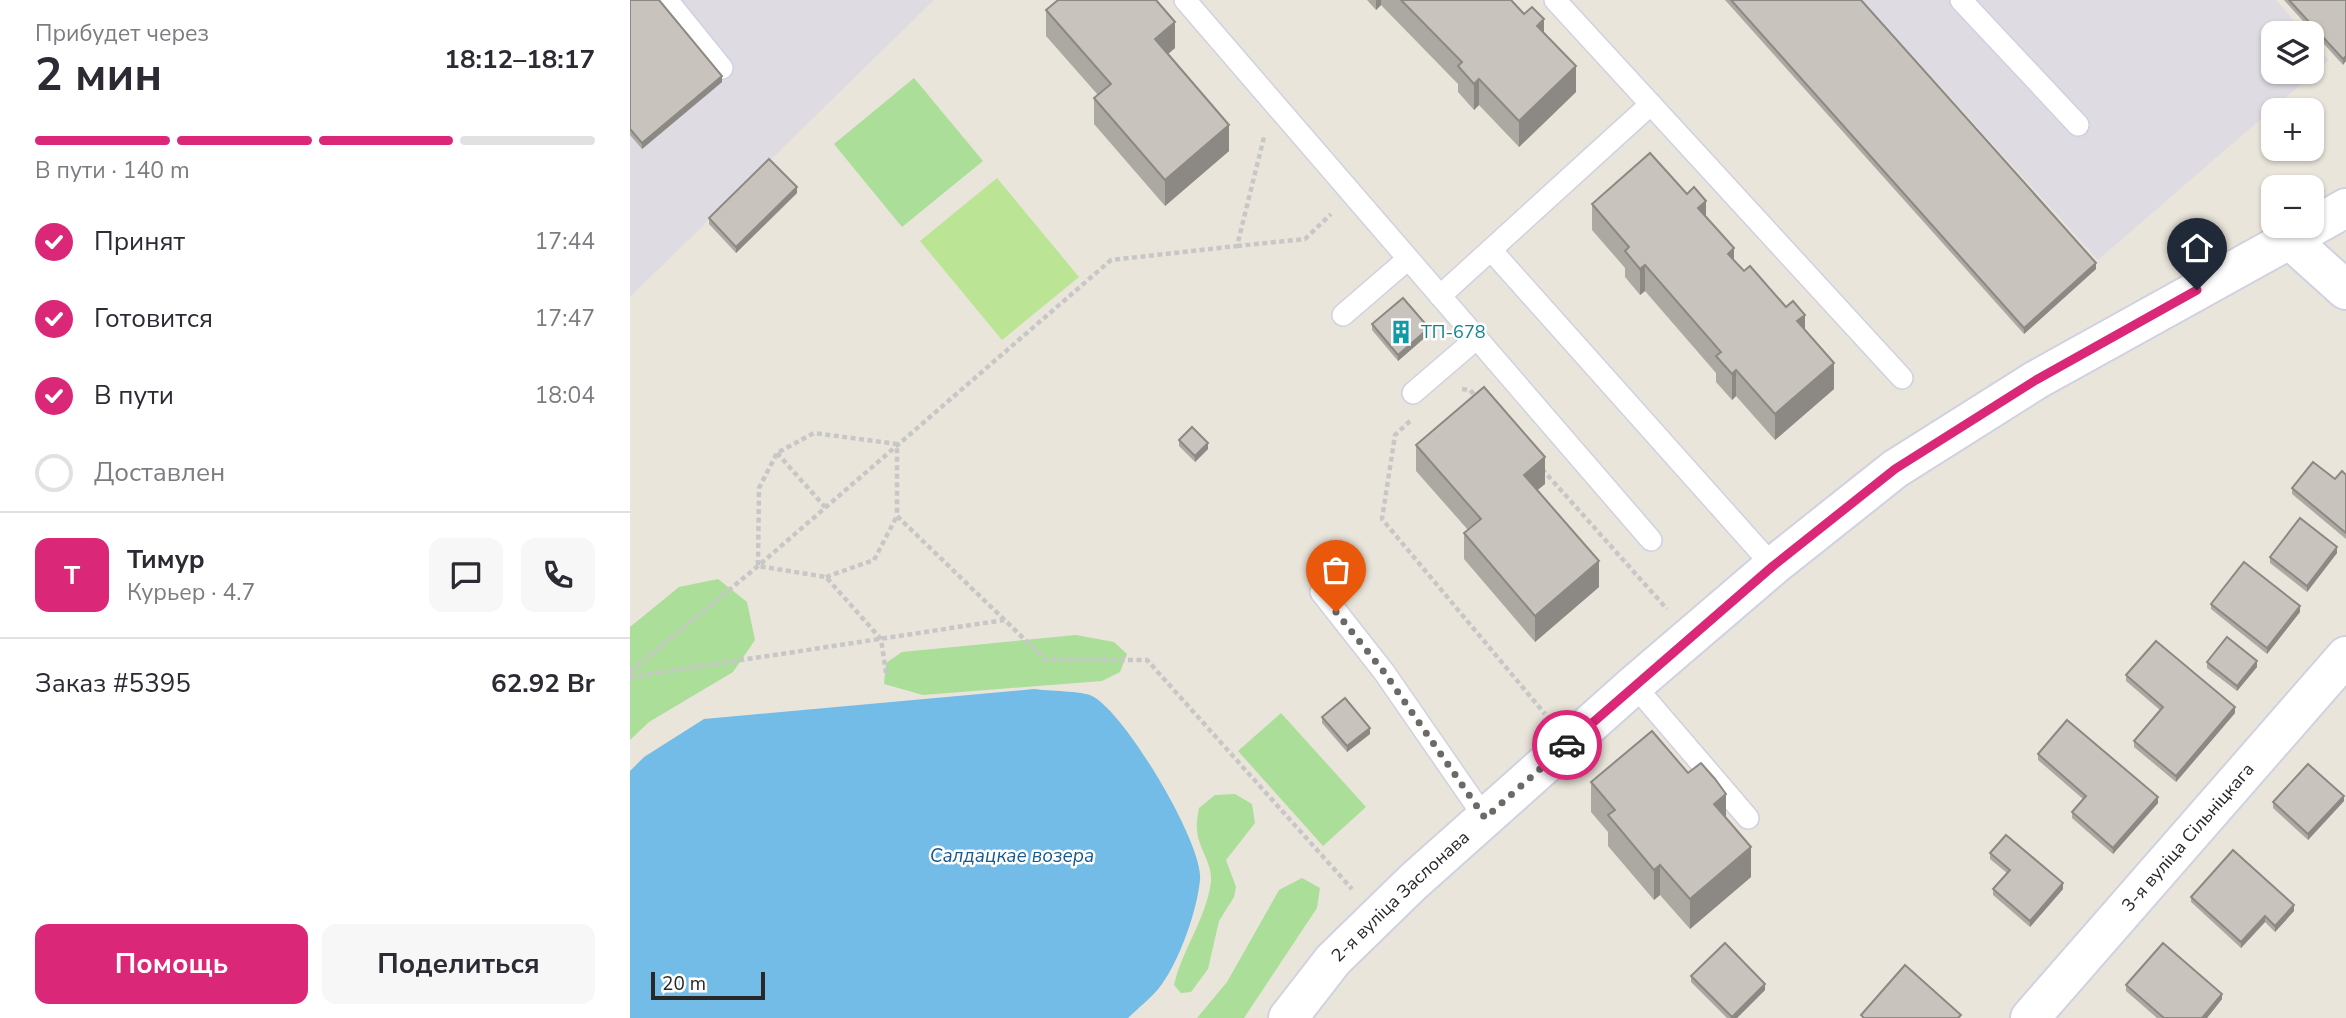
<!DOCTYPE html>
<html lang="ru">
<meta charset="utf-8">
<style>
:root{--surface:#fff;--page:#f7f7f7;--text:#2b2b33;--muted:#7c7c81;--line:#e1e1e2;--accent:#db2777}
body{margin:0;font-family:"Nunito Sans",sans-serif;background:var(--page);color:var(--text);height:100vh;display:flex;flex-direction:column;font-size:26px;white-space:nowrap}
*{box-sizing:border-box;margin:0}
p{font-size:23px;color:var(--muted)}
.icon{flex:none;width:38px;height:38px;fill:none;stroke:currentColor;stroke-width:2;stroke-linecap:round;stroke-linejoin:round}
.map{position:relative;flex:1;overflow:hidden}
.sheet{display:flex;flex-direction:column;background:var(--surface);width:630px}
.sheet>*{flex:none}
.fabs{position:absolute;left:1631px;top:21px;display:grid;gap:14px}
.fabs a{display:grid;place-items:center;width:63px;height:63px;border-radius:14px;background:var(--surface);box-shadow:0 2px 5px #0004;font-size:35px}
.scale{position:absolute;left:21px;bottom:18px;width:114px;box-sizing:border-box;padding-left:7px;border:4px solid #282828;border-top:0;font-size:19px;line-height:24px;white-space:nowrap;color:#282828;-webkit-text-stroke:5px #fff;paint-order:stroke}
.pin{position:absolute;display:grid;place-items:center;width:60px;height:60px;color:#fff;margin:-72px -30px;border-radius:50% 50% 50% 0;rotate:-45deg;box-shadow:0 0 7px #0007}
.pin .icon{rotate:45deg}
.courier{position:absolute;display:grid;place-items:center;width:70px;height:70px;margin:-35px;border:5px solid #db2777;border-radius:50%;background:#fff;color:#222;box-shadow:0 2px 9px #0007}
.head em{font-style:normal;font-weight:700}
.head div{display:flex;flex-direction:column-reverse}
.head{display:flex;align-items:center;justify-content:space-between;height:119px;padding:0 35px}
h1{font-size:46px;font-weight:700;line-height:52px}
.bar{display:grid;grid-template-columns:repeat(4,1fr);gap:10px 7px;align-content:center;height:84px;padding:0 35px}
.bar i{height:9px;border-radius:5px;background:var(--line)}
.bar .active{background:var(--accent)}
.bar p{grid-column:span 4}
.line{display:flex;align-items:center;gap:18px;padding:0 35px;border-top:2px solid var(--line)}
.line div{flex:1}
.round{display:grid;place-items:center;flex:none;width:74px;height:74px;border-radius:14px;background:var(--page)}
ol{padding:0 35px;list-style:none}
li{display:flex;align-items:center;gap:21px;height:77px}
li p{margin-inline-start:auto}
li .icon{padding:7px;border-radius:50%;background:var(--accent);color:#fff;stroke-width:4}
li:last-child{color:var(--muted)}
li i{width:38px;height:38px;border:4px solid var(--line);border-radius:50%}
.button{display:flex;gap:14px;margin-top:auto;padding:14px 35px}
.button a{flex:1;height:80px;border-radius:14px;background:var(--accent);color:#fff;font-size:28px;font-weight:700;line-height:80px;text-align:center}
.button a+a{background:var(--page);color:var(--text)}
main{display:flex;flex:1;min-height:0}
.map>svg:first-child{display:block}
</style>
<main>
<section class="sheet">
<div class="head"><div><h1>2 мин</h1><p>Прибудет через</p></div><em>18:12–18:17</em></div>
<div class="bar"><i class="active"></i><i class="active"></i><i class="active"></i><i></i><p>В пути · 140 m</p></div>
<ol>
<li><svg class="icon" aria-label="check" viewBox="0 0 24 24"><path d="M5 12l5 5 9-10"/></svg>Принят<p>17:44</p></li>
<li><svg class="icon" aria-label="check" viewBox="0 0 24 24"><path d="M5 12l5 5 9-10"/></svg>Готовится<p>17:47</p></li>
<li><svg class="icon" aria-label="check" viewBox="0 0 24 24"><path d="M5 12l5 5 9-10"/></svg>В пути<p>18:04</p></li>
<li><i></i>Доставлен</li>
</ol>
<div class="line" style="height:126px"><b class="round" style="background:var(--accent);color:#fff">Т</b><div><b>Тимур</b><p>Курьер · 4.7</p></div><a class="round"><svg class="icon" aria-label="chat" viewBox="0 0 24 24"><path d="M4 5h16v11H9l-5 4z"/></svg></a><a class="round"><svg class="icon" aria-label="phone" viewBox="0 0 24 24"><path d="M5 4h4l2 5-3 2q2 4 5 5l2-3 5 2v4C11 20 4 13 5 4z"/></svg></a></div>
<div class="line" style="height:91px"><div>Заказ #5395</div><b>62.92 Br</b></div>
<div class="button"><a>Помощь</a><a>Поделиться</a></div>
</section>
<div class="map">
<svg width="1716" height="1018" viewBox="0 0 1716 1018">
<rect width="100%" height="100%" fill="#eae5da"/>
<g fill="#dedbe2">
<polygon points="0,0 304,0 0,297"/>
<polygon points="1232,0 1646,0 1675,33 1643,33 1643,72 1682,72 1682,41 1699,60 1468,260"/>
</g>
<g fill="#aade99">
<polygon points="284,78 353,161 272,227 204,144"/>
<polygon points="88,579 117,602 125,640 103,672 19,722 0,740 0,627 49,587"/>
<polygon points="446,635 484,642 497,654 490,672 472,681 293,695 254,684 256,663 272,652"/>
<polygon points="651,713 736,807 693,846 608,751"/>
<path d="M605,794L622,804L625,823L596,860L606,887L604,897L589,921L578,969L561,992L551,993L544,985C552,950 576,919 581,882C583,864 568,848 567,830C566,823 568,815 569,808L585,795Z"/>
<polygon points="672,878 690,888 687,908 614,1018 567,1018 597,982 649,890"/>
</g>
<polygon fill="#bbe595" points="367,178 449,277 372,340 290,241"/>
<path fill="#72bce7" d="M404,689C417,691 453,691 462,696C495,712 574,845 570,880C567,911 550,959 532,984C523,997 509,1007 498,1018H0V771L14,757L74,719Z"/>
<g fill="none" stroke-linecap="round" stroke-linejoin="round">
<g stroke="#d0d1e1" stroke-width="24">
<g id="service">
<polyline points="37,0 92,68"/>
<polyline points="555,0 1021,540"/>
<polyline points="925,0 1272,378"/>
<polyline points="1331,0 1448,125"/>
<polyline points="861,250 1143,566"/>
<polyline points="810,296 1021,104"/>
<polyline points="713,315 778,259"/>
<polyline points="783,393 847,338"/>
<polyline points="691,592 754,672 855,818"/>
<polyline points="1004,685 1118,818"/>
</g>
</g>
<g stroke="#d0d1e1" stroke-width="42">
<g id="minor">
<polyline points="1659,239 1716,290"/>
<path id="s1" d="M1400,1018L1716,656"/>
</g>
</g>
<g stroke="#d0d1e1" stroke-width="42">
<g id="secondary">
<path id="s2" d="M658,1018L703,960L783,882L1004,685L1143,566L1265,469L1406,380L1716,208"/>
</g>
</g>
<g stroke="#c7c7c7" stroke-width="4.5" stroke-dasharray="5 3.5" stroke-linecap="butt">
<polyline points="607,246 675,239 701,214"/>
<polyline points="832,389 840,390 847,398"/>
<polyline points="780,421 765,435 752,519 915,714"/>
<polyline points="147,453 195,507"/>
<polyline points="912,469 1037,609"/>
<polyline points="196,577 244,560 267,516"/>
<polyline points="0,672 128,566 481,260 607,246 634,137"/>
<polyline points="256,673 251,639 196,577 128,566 129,488 147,453 184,433 267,444 267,516 416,660 517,660 722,889"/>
<polyline points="0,677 374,620"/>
</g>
<use href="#service" stroke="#fff" stroke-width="21"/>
<use href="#minor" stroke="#fff" stroke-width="38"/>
<use href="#secondary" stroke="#fff" stroke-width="38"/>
</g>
<g fill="#aca9a3">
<polygon points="0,0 92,82 12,149 0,135"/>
<polygon points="737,0 881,0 914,34 946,92 889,147 849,105 844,110 828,92 828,84 751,5 746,10"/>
<polygon points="1095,0 1231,0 1466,269 1394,334"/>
<polygon points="1654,0 1716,0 1713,65"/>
<polygon points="416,10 545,48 538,54 599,151 535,206 464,124 464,98 468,95 416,36"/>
<polygon points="167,193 106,253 79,224 79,218"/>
<polygon points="962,204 1076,216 1104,261 1114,271 1175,329 1204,389 1145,440 1106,396 1102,400 1086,382 1086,373 1015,291 1010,295 995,277 995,268 962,230"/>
<polygon points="742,324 799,334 768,361 742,330"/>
<polygon points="549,440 578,449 565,462 549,446"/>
<polygon points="786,445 915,484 907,490 969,587 905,642 834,559 834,533 838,530 786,471"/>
<polygon points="1716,475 1716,539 1662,494 1662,488 1705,479"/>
<polygon points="1707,553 1677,592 1640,563 1640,557"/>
<polygon points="1581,604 1670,612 1637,654 1581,609"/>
<polygon points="1577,662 1627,667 1607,691 1577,668"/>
<polygon points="1496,675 1605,713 1546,782 1504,747 1504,741 1530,710 1496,681"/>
<polygon points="692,717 740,734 717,752 692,723"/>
<polygon points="1408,754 1528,803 1483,854 1442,818 1442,812 1453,799 1408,760"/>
<polygon points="961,782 1096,818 1121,877 1060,929 1030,895 1024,900 978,846 978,832 961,812"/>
<polygon points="1714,801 1678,840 1643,808 1643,802"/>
<polygon points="1360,853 1433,889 1400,927 1363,895 1363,889 1377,873 1360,859"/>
<polygon points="1561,897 1664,911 1645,932 1635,922 1611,948 1561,902"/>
<polygon points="1061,976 1135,990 1107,1018 1097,1018 1061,982"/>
<polygon points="1496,985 1592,999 1577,1018 1527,1018 1496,991"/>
</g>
<g fill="#8c8984">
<polygon points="746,0 751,0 751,5 746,10"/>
<polygon points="914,19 914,45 907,26"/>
<polygon points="545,22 545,48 525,65 525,39"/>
<polygon points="1716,56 1716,61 1713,65 1713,59"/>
<polygon points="946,66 946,92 889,147 889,121"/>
<polygon points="92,76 92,82 12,149 12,143"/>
<polygon points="849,79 849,105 844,110 844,84"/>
<polygon points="599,125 599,151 535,206 535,180"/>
<polygon points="167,187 167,193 106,253 106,247"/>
<polygon points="1076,201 1076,227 1068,208"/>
<polygon points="1104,248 1104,275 1098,254"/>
<polygon points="1466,263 1466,269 1394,334 1394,328"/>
<polygon points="1015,265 1015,291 1010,295 1010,269"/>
<polygon points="1175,315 1175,341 1167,321"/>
<polygon points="799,328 799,334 768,361 768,355"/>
<polygon points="1204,363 1204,389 1145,440 1145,414"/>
<polygon points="1106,370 1106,396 1102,400 1102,374"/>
<polygon points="578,443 578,449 565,462 565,456"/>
<polygon points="915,457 915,484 894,501 894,475"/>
<polygon points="1707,547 1707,553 1677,592 1677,586"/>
<polygon points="969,561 969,587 905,642 905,616"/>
<polygon points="1670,606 1670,612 1637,654 1637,648"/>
<polygon points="1627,661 1627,667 1607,691 1607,686"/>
<polygon points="1605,707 1605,713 1546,782 1546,776"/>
<polygon points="740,728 740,734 717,752 717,746"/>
<polygon points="1096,794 1096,824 1084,804"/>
<polygon points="1714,796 1714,801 1678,840 1678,834"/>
<polygon points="1528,797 1528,803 1483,854 1483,848"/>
<polygon points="1121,847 1121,877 1060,929 1060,899"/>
<polygon points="1030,865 1030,895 1024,900 1024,870"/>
<polygon points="1433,883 1433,889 1400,927 1400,921"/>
<polygon points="1664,905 1664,911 1645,932 1645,926"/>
<polygon points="1635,916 1635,922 1611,948 1611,942"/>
<polygon points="1135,984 1135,990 1107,1018 1102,1018"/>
<polygon points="1592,994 1592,999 1577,1018 1572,1018"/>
</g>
<g fill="#c8c4bd" stroke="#8c8984" stroke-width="2">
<polygon points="0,0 29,0 92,76 12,143 0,129"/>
<polygon points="428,0 526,0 545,22 525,39 599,125 535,180 464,98 481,84 416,10"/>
<polygon points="771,0 881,0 894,14 902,7 914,19 907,26 946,66 889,121 849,79 844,84 828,66 832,62"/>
<polygon points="1101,0 1231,0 1466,263 1394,328"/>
<polygon points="1659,0 1716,0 1716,56 1713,59"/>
<polygon points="1020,153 1057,194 1064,187 1076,201 1068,208 1104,248 1098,254 1114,271 1120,266 1156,307 1163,301 1175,315 1167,321 1204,363 1145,414 1106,370 1102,374 1086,356 1091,352 1015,265 1010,269 995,251 999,247 962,204"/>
<polygon points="139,159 167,187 106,247 79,218"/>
<polygon points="773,298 799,328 768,355 742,324"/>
<polygon points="854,387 915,457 894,475 969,561 905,616 834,533 851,519 786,445"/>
<polygon points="562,427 578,443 565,456 549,440"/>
<polygon points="1683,462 1705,479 1712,471 1716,475 1716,533 1662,488"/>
<polygon points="1670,518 1707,547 1677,586 1640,557"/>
<polygon points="1614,562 1670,606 1637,648 1581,604"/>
<polygon points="1597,637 1627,661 1607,686 1577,662"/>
<polygon points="1526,641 1605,707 1546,776 1504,741 1533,707 1496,675"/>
<polygon points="715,698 740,728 717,746 692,717"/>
<polygon points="1437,720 1528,797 1483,848 1442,812 1456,796 1408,754"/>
<polygon points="1022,731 1058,773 1071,763 1085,779 1096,794 1084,804 1121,847 1060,899 1030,865 1024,870 978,815 985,810 961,782"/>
<polygon points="1678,764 1714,796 1678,834 1643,802"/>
<polygon points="1376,835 1433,883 1400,921 1363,889 1380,870 1360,853"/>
<polygon points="1603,850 1664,905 1645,926 1635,916 1611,942 1561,897"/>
<polygon points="1095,943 1135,984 1102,1017 1061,976"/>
<polygon points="1533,943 1592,994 1572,1018 1534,1018 1496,985"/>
<polygon points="1275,965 1331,1015 1328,1018 1234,1018 1231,1015"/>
</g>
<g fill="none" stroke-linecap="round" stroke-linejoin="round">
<polyline stroke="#6c6a66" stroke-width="7" stroke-dasharray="0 12.6" points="706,612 754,672 855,818 937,745"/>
<polyline stroke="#db2777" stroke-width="9" points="937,745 1143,566 1265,469 1406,380 1567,290"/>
</g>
<defs>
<g id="building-bare" transform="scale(1.89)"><path d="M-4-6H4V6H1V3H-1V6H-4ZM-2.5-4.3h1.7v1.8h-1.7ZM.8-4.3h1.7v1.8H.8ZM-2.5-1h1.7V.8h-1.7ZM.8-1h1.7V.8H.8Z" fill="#0f9aa8" stroke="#fff" stroke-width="2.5" paint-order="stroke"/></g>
</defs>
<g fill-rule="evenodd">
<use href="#building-bare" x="771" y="332"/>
</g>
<g text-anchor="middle" stroke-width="5" stroke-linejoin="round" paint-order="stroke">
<g font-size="18" fill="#0d838f" stroke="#fff" text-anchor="start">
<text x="791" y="338">ТП-678</text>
</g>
<g font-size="18" fill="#282828" stroke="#fff">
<text dy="6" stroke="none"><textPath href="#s1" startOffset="240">3-я вуліца Сільніцкага</textPath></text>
<text dy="6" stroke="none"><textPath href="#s2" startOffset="166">2-я вуліца Заслонава</textPath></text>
</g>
<g font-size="19" font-style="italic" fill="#145990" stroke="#fff">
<text x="382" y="862">Салдацкае возера</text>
</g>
</g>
</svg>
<div class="fabs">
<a><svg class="icon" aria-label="layers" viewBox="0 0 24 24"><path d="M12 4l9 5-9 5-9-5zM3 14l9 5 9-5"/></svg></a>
<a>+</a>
<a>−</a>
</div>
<div class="scale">20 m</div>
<div class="pin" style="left:706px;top:612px;background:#ea580c"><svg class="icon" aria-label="bag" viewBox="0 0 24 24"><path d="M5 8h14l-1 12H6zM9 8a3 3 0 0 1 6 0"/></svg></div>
<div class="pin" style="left:1567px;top:290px;background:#1f2937"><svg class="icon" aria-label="home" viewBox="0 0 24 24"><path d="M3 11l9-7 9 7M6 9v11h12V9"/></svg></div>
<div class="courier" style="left:937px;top:745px"><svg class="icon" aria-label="car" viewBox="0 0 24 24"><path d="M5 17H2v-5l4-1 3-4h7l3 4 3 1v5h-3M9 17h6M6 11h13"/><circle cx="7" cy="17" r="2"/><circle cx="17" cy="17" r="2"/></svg></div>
</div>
</main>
